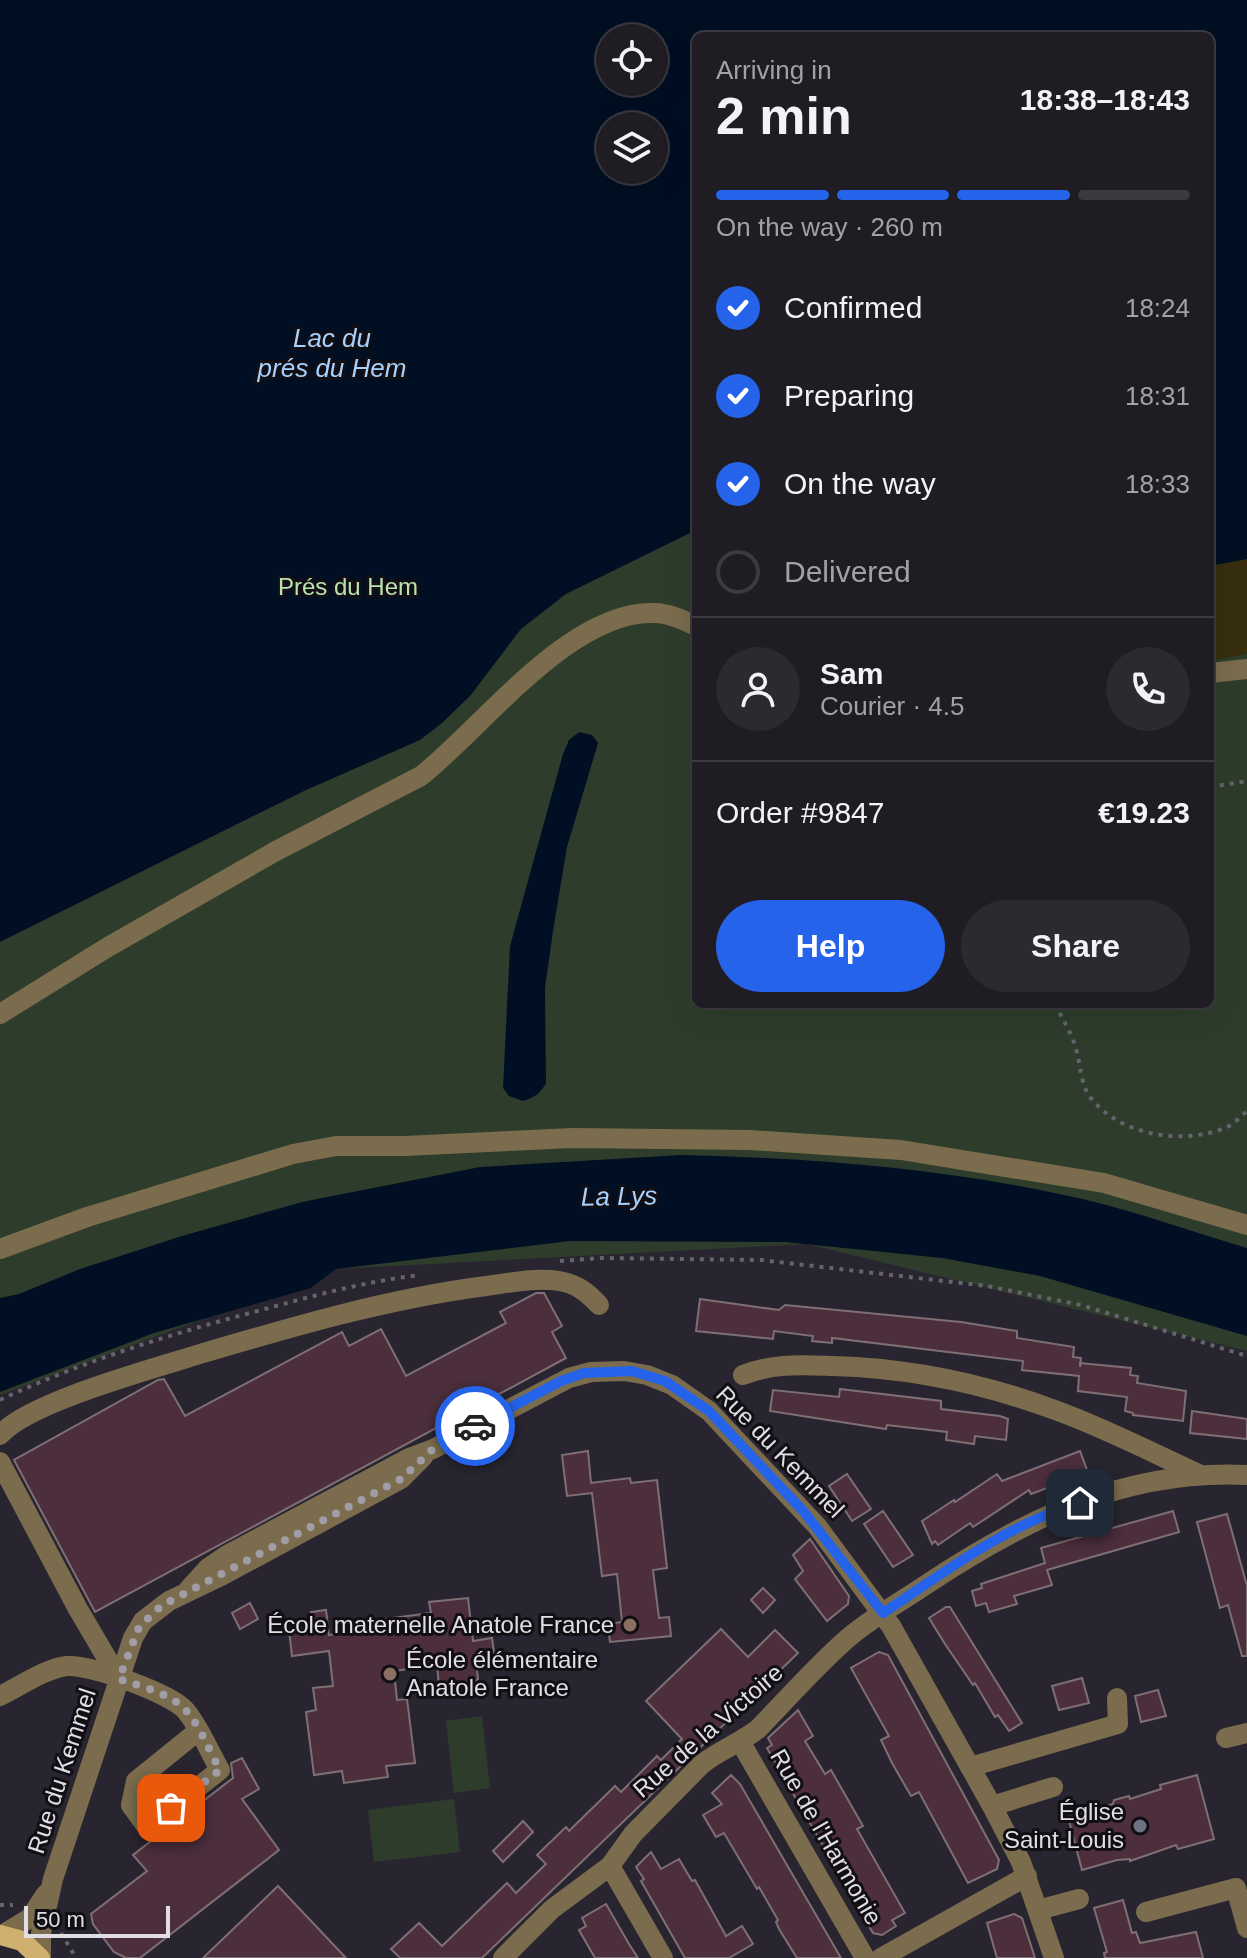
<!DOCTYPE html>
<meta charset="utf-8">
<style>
:root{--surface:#1f1c24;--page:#2c2931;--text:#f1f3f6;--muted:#a1a1a6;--line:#3c3a41;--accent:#2563eb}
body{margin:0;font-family:Helvetica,sans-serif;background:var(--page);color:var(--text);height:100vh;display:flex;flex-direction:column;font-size:30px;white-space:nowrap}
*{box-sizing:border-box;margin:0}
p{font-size:26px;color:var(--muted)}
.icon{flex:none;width:44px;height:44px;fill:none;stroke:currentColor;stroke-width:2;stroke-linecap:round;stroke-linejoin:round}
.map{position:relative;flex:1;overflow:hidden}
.panel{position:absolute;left:692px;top:32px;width:522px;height:976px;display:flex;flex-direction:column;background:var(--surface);border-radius:12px;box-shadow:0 8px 32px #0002,0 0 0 2px var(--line)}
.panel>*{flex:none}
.fabs{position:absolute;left:596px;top:24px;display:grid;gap:16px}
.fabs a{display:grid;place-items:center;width:72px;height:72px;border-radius:50%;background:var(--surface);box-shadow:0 8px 32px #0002,0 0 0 2px var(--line);font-size:40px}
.scale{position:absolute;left:24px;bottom:20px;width:146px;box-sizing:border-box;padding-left:8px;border:4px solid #e0dde5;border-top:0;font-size:22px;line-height:28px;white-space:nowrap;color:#e0dde5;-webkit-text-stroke:6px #110f14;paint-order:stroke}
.pin{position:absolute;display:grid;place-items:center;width:68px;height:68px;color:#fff;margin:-34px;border-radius:16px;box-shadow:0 4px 12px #0006}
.courier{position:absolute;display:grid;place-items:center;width:80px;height:80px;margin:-40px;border:6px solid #2563eb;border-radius:50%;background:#fff;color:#222;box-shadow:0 2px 10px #0007}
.overview em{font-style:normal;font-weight:700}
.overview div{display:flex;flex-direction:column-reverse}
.overview{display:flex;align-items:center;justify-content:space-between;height:136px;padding:0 24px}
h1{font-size:52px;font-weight:700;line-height:60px}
.bar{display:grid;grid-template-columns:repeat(4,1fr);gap:12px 8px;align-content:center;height:96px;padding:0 24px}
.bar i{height:10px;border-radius:6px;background:var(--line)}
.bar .selected{background:var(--accent)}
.bar p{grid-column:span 4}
.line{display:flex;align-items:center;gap:20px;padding:0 24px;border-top:2px solid var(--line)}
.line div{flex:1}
.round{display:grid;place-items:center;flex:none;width:84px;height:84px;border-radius:42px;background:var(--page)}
ol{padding:0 24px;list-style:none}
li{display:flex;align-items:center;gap:24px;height:88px}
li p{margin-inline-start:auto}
li .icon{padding:8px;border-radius:50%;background:var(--accent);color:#fff;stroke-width:4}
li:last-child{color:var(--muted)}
li i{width:44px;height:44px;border:4px solid var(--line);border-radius:50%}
.button{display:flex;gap:16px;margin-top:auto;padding:16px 24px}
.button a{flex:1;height:92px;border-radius:48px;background:var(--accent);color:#fff;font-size:32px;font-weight:700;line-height:92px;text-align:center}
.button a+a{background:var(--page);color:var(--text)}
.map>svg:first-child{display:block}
</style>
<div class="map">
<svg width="1247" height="1958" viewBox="0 0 1247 1958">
<rect width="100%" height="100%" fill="#292530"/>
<g fill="#2e3d2b" fill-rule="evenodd">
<path d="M0,0H1247V1351L807,1244L336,1269L0,1395ZM696,36H1210V1004H696ZM610,38H654V82H610ZM610,126H654V170H610Z"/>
<polygon points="482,1716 490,1788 454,1793 446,1721"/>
<polygon points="454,1799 460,1852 374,1862 368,1810"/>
</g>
<polygon fill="#372e0e" points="1247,559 1247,654 1210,661 1210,566"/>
<g fill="#000f23" fill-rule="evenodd">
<path d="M0,0H1247V559L1210,566V36H696V530L566,594L521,629L470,696L442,723L420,740L304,791L0,942ZM654,38V82H610V38ZM654,126V170H610V126Z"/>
<polygon points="579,732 592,735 598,743 567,847 553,931 545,988 546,1084 538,1094 529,1099 523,1101 509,1096 503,1088 510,946 563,754 569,740"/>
<path d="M682,1155C817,1158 951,1169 1083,1199C1138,1212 1193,1232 1247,1248V1336L1040,1276L942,1258L785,1242L570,1241L336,1269L311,1288L154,1333L0,1392V1298L19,1294L80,1269L182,1236L302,1202L480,1167Z"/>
</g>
<g fill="#4c2e3c" stroke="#7e6f75" stroke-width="2">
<polygon points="536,1293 544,1293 562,1326 552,1332 566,1358 95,1612 14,1460 158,1380 164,1379 185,1416 342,1332 349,1346 381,1329 406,1376 506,1323 500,1312"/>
<polygon points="700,1299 779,1310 785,1305 961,1322 1017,1331 1017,1338 1074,1347 1073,1357 1081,1358 1080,1367 1080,1363 1131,1368 1130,1375 1138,1376 1137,1383 1186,1391 1183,1421 1133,1415 1133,1413 1125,1411 1127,1397 1078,1391 1079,1376 1022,1370 1023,1361 832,1338 832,1343 812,1341 813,1336 774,1331 773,1339 696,1331"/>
<polygon points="840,1389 941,1401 941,1409 1000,1416 1008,1419 1006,1440 975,1436 974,1444 946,1440 947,1432 887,1425 886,1429 770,1411 773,1390 839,1397"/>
<polygon points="1192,1411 1247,1419 1247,1439 1190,1433"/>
<polygon points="588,1451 591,1483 630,1478 631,1483 657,1480 667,1568 653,1570 659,1618 669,1617 671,1636 610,1642 608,1624 622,1622 617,1574 602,1576 592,1493 567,1496 562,1455"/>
<polygon points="1080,1451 1087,1470 1079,1476 1031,1494 1029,1490 973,1527 970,1523 938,1545 935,1541 932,1544 922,1521 954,1500 955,1502 997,1474 1002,1481"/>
<polygon points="847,1474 871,1509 852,1521 829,1486"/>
<polygon points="883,1511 913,1555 893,1567 864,1524"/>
<polygon points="1173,1511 1179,1532 1047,1570 1052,1585 1014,1596 1017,1604 989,1612 986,1603 976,1606 972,1591 982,1588 981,1584 1045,1563 1041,1548"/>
<polygon points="1227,1514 1247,1586 1247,1656 1242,1656 1228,1605 1220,1608 1197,1522"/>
<polygon points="810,1539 849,1596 848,1604 827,1621 795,1579 803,1571 793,1555"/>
<polygon points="763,1588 775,1600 763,1613 751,1600"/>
<polygon points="468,1598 473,1641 492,1638 496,1667 477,1670 478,1679 473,1682 439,1686 437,1665 394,1671 397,1700 407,1699 415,1763 386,1766 388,1777 344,1783 342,1771 314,1775 306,1712 316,1710 313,1688 333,1686 329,1651 292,1656 289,1630 313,1627 311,1612 326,1610 329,1635 369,1629 368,1621 431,1613 429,1602"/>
<polygon points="250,1603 258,1619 240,1629 232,1613"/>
<polygon points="946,1607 950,1607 1022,1723 1009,1731 998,1715 995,1717 975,1683 973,1685 945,1644 929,1618"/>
<polygon points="721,1629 748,1657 775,1630 798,1653 482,1958 400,1958 391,1949 419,1923 442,1946 507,1883 516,1893 546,1864 537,1855 566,1827 569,1831 615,1786 621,1792 657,1756 661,1760 682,1739 646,1701"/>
<polygon points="879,1652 888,1655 999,1860 997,1869 968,1883 919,1792 911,1796 892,1763 881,1740 889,1736 851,1668"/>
<polygon points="1082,1678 1089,1703 1059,1710 1052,1686"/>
<polygon points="1158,1690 1166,1716 1141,1722 1135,1696"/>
<polygon points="798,1710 813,1736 805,1741 825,1774 831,1770 863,1826 857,1829 905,1913 892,1920 896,1926 882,1935 873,1933 767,1748 772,1745 768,1738"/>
<polygon points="242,1758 259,1789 242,1799 279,1850 140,1958 126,1958 114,1952 93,1924 91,1914 147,1871 133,1855 233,1778 231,1763"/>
<polygon points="731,1775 740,1784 841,1958 797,1958 779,1929 776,1922 778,1920 759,1887 757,1889 724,1833 716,1837 703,1815 722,1804 712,1793"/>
<polygon points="1197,1775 1214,1839 1178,1849 1176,1845 1130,1861 1130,1859 1117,1860 1082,1870 1068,1817 1113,1804 1114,1800 1129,1796 1130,1799 1161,1789 1160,1785"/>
<polygon points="523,1821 533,1832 503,1862 493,1851"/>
<polygon points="651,1852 661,1869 679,1859 692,1881 695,1880 726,1936 742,1926 753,1944 729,1958 685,1958 641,1881 644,1879 636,1867"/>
<polygon points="278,1886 346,1958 203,1958"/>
<polygon points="1123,1900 1132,1933 1136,1932 1140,1943 1196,1932 1203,1958 1105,1958 1104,1953 1107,1952 1094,1908"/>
<polygon points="606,1904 629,1944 638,1958 595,1958 579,1930 586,1926 582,1918"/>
<polygon points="1014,1914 1022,1918 1035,1958 997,1958 987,1923"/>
</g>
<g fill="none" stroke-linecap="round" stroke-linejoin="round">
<g stroke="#67636d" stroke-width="4" stroke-dasharray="4 6" stroke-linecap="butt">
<polyline points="1210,787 1247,781"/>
<path d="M1055,1004C1062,1019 1072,1033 1076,1049C1081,1065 1080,1083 1090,1097C1120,1136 1184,1146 1227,1127C1234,1124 1241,1116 1247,1111"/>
<polyline points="560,1261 600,1258 761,1260 987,1286 1081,1305 1247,1356"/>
<path d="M0,1400C85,1360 174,1333 265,1309C316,1295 368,1281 420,1275"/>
<polyline points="0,1905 13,1905"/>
<polyline points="61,1933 76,1958"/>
</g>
<g stroke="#7a6c4d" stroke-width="20">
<polyline points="1210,673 1247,669"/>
<path d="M0,1014L108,947L276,851L421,776C483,727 571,609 655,613C668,613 684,620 696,626"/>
<polyline points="0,1249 87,1217 293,1154 336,1146 405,1146 573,1138 750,1140 901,1150 1104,1183 1247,1225"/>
<path d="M743,1375C773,1363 801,1365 833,1366C908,1368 985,1384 1055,1410C1105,1428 1153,1453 1201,1475"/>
<path d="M0,1435C28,1403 146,1371 190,1357C288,1328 385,1299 486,1286C509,1283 536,1277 559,1281C577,1284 587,1292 599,1305"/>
<polyline points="0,1462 78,1609 119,1679"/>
<polyline points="188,1590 208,1568 227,1555 409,1458 433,1449 569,1378 591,1372 624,1371 647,1375 672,1385 709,1411 817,1526 891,1626 992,1806 1021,1862 1054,1958"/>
<path d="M0,1696C21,1686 44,1669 67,1666C89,1664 173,1694 186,1711C200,1728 209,1751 220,1770L147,1827L131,1805L136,1781L198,1731"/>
<polyline points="1226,1738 1247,1733"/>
<polyline points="741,1743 865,1958"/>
<polyline points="970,1767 1118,1724 1117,1698"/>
<polyline points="992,1806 1053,1787"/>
<polyline points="610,1866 663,1958"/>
<polyline points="1038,1910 1079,1899"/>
<polyline points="1146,1912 1236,1888 1247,1928"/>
<polyline points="2,1935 30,1918 46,1894"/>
<polyline points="41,1958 41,1933 53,1879 133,1638 143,1621 169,1601 223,1575 401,1479 423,1457"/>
<path d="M503,1958L552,1909L610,1866L633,1834L702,1764C720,1750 740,1743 758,1729C787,1699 816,1666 848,1638C871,1618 899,1603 924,1586C1023,1520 1124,1469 1247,1475"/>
<polyline points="881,1958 1027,1876"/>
</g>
<polyline stroke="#cfb06e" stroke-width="20" points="0,1935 22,1941 40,1958"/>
</g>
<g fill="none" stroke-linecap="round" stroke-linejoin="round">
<path stroke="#a09da6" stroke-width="8" stroke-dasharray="0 14.4" d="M171,1808L220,1770C208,1749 198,1719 179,1704C162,1691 139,1686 119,1679L139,1627L161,1606L401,1479L433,1449L475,1426"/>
<path stroke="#2563eb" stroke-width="10" d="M475,1426L561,1381L584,1373L632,1371L665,1381L709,1411L804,1512L883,1613C945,1572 1007,1524 1080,1503"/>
</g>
<g fill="#8d6e63" stroke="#110f14" stroke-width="3">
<circle cx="630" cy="1625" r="8"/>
<circle cx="390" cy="1674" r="8"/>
</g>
<circle fill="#6b7280" stroke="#110f14" stroke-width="3" cx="1140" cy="1826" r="8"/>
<g text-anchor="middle" stroke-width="6" stroke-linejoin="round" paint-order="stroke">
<g font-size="24" fill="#b9e2b1" stroke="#110f14">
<text x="348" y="595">Prés du Hem</text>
</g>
<g font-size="24" fill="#e0dde5" stroke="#110f14">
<text transform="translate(780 1452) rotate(46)" y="8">Rue du Kemmel</text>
<text transform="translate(708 1731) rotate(-41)" y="8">Rue de la Victoire</text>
<text transform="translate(62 1771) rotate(-72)" y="8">Rue du Kemmel</text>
<text transform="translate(826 1837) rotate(60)" y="8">Rue de l'Harmonie</text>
</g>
<g font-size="24" fill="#e0dde5" stroke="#110f14" text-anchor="end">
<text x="614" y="1633">École maternelle Anatole France</text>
<text x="406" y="1668" text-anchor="start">École élémentaire<tspan x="406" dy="28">Anatole France</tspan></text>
<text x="1124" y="1820">Église<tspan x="1124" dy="28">Saint-Louis</tspan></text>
</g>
<g font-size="26" font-style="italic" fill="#a6d1ff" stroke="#110f14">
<text x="332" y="347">Lac du<tspan x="332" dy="30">prés du Hem</tspan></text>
<text transform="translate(619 1196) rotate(-1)" y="9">La Lys</text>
</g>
</g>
</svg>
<div class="fabs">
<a><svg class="icon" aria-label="locate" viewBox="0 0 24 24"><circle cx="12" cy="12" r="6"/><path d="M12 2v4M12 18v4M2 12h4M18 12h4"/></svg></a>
<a><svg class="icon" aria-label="layers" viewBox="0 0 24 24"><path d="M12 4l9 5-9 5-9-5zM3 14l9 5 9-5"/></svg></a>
</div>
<div class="scale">50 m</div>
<div class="pin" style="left:171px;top:1808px;background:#ea580c"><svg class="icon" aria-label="bag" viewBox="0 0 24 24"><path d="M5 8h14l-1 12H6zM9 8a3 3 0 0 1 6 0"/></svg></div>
<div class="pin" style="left:1080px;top:1503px;background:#1f2937"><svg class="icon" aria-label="home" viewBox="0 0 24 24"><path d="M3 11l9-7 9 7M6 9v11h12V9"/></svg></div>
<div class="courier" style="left:475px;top:1426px"><svg class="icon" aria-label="car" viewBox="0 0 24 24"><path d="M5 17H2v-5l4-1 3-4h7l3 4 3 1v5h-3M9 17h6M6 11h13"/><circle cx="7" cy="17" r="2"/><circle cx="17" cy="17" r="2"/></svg></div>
<section class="panel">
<div class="overview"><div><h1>2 min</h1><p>Arriving in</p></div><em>18:38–18:43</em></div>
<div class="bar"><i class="selected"></i><i class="selected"></i><i class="selected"></i><i></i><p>On the way · 260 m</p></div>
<ol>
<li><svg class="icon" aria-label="check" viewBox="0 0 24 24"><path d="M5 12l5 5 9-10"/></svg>Confirmed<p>18:24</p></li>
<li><svg class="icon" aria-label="check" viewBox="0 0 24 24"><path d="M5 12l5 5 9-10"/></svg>Preparing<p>18:31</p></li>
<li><svg class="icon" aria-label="check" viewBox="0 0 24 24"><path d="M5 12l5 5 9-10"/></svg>On the way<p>18:33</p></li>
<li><i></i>Delivered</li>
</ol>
<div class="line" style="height:144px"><a class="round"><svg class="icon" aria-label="person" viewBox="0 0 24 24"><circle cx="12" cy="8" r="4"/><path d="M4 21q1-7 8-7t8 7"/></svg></a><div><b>Sam</b><p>Courier · 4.5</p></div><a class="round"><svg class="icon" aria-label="phone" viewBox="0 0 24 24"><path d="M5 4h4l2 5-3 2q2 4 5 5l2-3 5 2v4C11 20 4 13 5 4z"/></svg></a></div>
<div class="line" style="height:104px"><div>Order #9847</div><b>€19.23</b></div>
<div class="button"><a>Help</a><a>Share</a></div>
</section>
</div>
